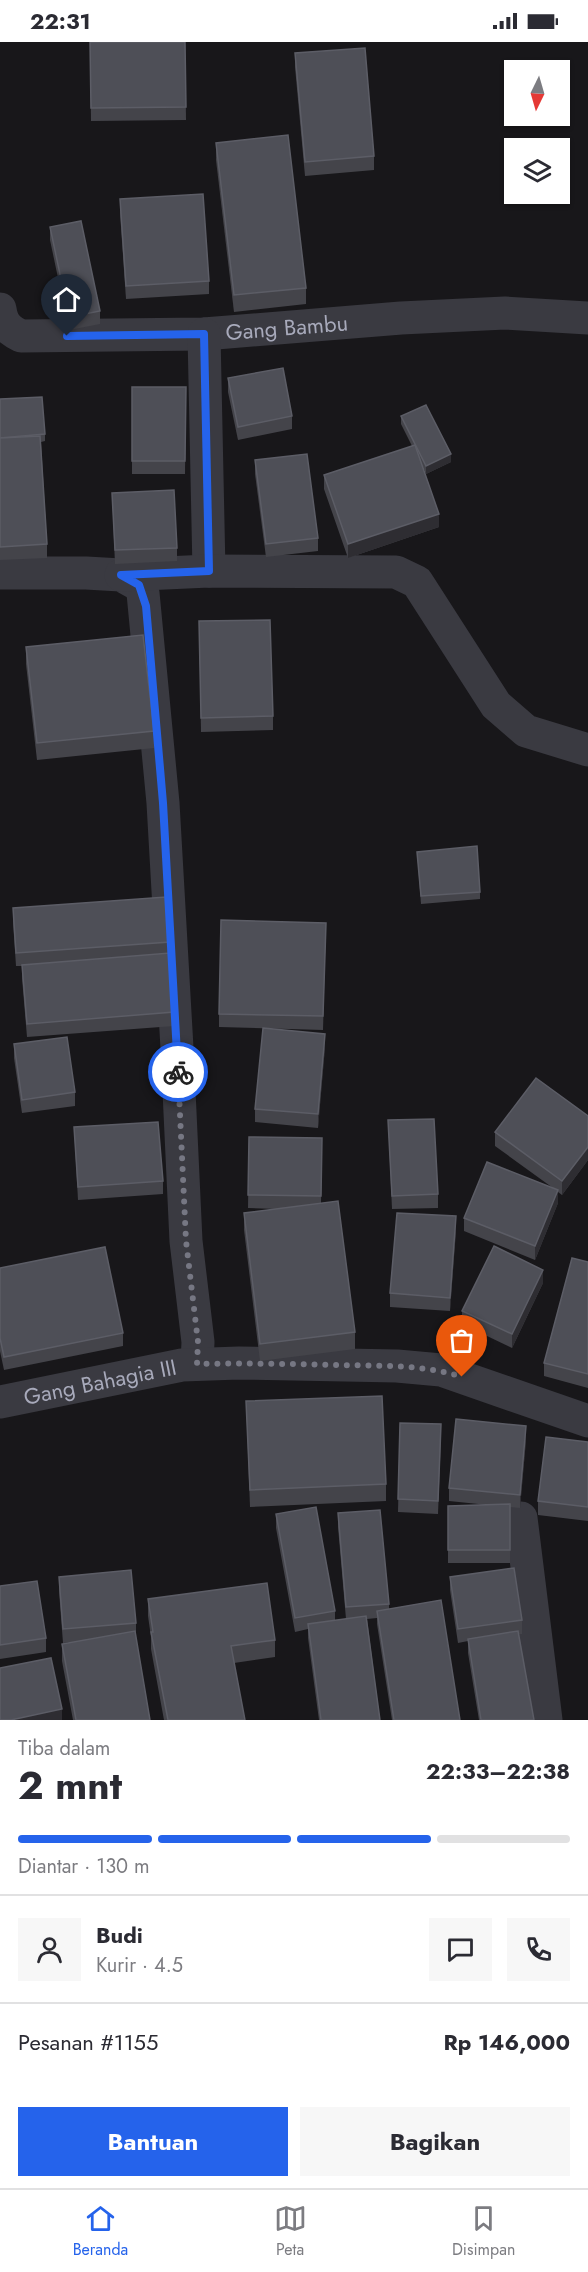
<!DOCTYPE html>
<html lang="id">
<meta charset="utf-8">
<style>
:root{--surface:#fff;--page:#f7f7f7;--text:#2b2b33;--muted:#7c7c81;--line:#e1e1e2;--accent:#2563eb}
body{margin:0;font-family:Jost,sans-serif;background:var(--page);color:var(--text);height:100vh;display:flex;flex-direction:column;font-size:22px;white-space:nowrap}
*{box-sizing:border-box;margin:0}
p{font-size:20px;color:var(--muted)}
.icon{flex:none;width:33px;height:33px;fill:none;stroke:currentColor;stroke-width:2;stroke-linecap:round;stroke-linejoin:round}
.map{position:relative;height:1678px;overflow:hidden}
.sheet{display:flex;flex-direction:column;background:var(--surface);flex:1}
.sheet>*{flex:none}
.needle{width:39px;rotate:185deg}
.controls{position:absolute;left:504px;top:18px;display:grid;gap:12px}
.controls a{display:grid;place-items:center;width:66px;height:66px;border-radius:0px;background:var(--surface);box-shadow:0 2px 4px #0004;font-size:30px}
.pin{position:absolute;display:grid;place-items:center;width:51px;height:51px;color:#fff;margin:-62px -26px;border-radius:50% 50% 50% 0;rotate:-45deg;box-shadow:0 0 6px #0007}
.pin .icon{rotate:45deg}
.courier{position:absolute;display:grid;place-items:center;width:60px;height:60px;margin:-30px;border:4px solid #2563eb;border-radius:50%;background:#fff;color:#222;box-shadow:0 2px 8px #0007}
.overview em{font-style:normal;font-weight:700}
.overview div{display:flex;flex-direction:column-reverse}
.overview{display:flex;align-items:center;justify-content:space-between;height:102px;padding:0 18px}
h1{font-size:39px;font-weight:700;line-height:45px}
.bar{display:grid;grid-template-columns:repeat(4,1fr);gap:9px 6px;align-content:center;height:72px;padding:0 18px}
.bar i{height:8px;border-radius:4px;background:var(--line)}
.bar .active{background:var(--accent)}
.bar p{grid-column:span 4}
.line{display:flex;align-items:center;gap:15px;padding:0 18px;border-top:2px solid var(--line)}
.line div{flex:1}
.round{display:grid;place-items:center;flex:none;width:63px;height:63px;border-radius:0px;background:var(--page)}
.action{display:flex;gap:12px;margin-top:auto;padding:12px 18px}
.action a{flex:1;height:69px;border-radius:0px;background:var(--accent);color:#fff;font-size:24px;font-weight:700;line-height:69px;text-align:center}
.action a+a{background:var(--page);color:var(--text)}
.status{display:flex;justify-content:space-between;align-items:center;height:42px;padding:0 30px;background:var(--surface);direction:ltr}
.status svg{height:16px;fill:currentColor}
.menu{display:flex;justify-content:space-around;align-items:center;height:84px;border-top:2px solid var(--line);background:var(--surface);font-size:16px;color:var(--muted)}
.menu a{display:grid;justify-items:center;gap:3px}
.menu .active{color:var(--accent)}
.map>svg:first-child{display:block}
</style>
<div class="status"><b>22:31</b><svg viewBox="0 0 49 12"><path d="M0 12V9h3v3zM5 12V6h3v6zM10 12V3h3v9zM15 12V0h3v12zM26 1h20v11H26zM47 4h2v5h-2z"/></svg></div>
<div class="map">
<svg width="588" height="1678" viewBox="0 0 588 1678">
<rect width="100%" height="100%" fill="#18171a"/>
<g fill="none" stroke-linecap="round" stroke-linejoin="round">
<g stroke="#3a3a41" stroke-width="33">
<path id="s1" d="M0,267C2,281 7,287 21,294L204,292L401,276L505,271L588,276"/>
<polyline points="204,292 209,529"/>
<polyline points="0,531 86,531 121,533 139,543 143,551 163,761 177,1006 186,1199 198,1300 197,1322"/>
<polyline points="121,533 209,529 396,530 417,540 496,663 526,689 588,708"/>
<path id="s2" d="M0,1360L182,1323L239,1321L397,1324L441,1328L588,1379"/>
<polyline points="521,1476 546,1678"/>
</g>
</g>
<g fill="#44444a">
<polygon points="90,0 185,0 186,78 91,79"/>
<polygon points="295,11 374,114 374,128 305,134 295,25"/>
<polygon points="216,101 306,246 306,262 234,270 216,118"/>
<polygon points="120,157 209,239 209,252 126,257 120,171"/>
<polygon points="50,185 100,269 100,282 69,288 50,198"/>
<polygon points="228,336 292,374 292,387 238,398 228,350"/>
<polygon points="132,345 186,345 185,432 132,432"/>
<polygon points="0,357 45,392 45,399 41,400 47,502 47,516 0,518"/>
<polygon points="401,374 451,420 426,432 423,425 439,485 348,516 324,447 324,433 412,404 401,382"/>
<polygon points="255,418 318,496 318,509 266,515 255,432"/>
<polygon points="112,451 177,506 177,519 115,522"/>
<polygon points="199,579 273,674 273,688 201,690"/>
<polygon points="26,605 154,689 154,706 37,718 26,622"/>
<polygon points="417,810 480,850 480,857 421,862"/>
<polygon points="13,866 170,900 174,984 27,995 22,936 22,924 16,924 13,880"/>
<polygon points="326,881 323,988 219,985 219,972"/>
<polygon points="14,1002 75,1050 75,1064 22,1071 14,1016"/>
<polygon points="325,1005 318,1086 255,1080 255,1067"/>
<polygon points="588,1074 588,1118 562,1153 558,1150 558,1161 535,1218 464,1189 464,1176 553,1146 495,1104 495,1090"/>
<polygon points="388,1078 438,1152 438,1166 392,1167"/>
<polygon points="74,1085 163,1139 163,1152 78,1158"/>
<polygon points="249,1095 322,1096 321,1161 355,1290 355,1307 260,1319 244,1188 244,1171 277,1167 248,1166"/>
<polygon points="456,1188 450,1269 390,1265 390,1251"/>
<polygon points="588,1220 588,1346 544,1334 544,1321"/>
<polygon points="0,1226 123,1291 123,1304 4,1328 0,1309"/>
<polygon points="543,1241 512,1306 462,1282 462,1269"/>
<polygon points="246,1359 386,1442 386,1459 250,1465"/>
<polygon points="400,1381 441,1395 438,1472 398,1470"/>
<polygon points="526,1398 520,1466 510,1465 510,1521 448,1521 448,1464 488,1463 449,1459 449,1446"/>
<polygon points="588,1400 588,1479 538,1473 538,1459"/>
<polygon points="338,1471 389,1562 389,1567 460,1678 392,1678 377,1582 377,1576 367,1577 380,1678 319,1678 308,1596 308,1587 295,1590 276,1486 276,1472 335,1569 335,1579 346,1577 338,1485"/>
<polygon points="59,1535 136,1581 136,1595 150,1678 73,1678 62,1619 62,1602 75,1600 63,1601 59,1549"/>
<polygon points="450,1535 522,1578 522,1592 519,1592 534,1678 479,1678 468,1611 468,1599 458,1601 450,1548"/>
<polygon points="0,1544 46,1596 46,1610 0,1617"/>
<polygon points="148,1557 275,1598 275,1615 234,1621 245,1678 164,1678 151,1607 151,1595 148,1574"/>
</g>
<g fill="#2e2d32">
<polygon points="451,412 451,420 426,432 426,424"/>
<polygon points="439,472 439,485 348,516 348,502"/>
<polygon points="325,992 325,1005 318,1086 318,1072"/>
<polygon points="588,1105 588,1118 562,1153 562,1139"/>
<polygon points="558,1148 558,1161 535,1218 535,1204"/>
<polygon points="456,1174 456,1188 450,1269 450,1256"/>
<polygon points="543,1228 543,1241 512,1306 512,1292"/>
<polygon points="526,1384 526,1398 520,1466 520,1453"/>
<polygon points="62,1667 62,1678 11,1678"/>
</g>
<g fill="#4e4f57" stroke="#5c5d66" stroke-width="1.5">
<polygon points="90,0 185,0 186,65 91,66"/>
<polygon points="365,6 374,114 305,120 295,11"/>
<polygon points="288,93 306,246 234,253 216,101"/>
<polygon points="203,152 209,239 126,244 120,157"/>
<polygon points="81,179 100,269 69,275 50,185"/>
<polygon points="283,326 292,374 238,385 228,336"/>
<polygon points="132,345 186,345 185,419 132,419"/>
<polygon points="42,355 45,392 0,396 0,357"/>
<polygon points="426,363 451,412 426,424 401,374"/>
<polygon points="40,394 47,502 0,505 0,396"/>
<polygon points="415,403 439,472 348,502 324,433"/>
<polygon points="307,412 318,496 266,502 255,418"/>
<polygon points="174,448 177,506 115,508 112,451"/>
<polygon points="270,578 273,674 201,676 199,579"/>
<polygon points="143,593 154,689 37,701 26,605"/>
<polygon points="477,804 480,850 421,854 417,810"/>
<polygon points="166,855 170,900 16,911 13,866"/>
<polygon points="221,878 326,881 323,974 219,972"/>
<polygon points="170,911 174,970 27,982 22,923"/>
<polygon points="263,986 325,992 318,1072 255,1067"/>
<polygon points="67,995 75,1050 22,1058 14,1002"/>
<polygon points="536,1036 588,1074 588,1105 562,1139 495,1090"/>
<polygon points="434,1077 438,1152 392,1154 388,1078"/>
<polygon points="158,1080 163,1139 78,1145 74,1085"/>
<polygon points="249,1095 322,1096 321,1154 248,1153"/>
<polygon points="487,1120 558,1148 535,1204 464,1176"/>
<polygon points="338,1159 355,1290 260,1302 244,1171"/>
<polygon points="397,1171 456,1174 450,1256 390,1251"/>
<polygon points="494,1204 543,1228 512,1292 462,1269"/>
<polygon points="105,1205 123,1291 4,1315 0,1296 0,1226"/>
<polygon points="572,1216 588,1220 588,1332 544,1321"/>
<polygon points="382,1354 386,1442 250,1448 246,1359"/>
<polygon points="456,1377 526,1384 520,1453 449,1446"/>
<polygon points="400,1381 441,1382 438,1459 398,1457"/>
<polygon points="546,1395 588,1400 588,1465 538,1459"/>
<polygon points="510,1462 510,1508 448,1508 448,1464"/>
<polygon points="316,1465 335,1569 295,1576 276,1472"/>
<polygon points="380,1468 389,1562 346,1565 338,1471"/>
<polygon points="514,1526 522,1578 458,1587 450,1535"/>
<polygon points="131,1528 136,1581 63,1587 59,1535"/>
<polygon points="37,1539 46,1596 0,1603 0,1544"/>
<polygon points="267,1541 275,1598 231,1604 245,1678 168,1678 151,1590 153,1590 148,1557"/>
<polygon points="441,1558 460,1678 394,1678 377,1569"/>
<polygon points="366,1574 380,1678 321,1678 308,1582"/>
<polygon points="135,1589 150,1678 76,1678 62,1602"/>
<polygon points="518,1589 534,1678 481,1678 468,1597"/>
<polygon points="51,1616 62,1667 11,1678 0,1678 0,1626"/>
</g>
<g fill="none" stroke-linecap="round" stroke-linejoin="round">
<path stroke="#767783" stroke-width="6" stroke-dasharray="0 10.8" d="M178,1030L186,1199L198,1300L197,1322C245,1321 292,1322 339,1323C380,1324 423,1322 462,1335"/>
<polyline stroke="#2563eb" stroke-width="8" points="67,294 204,292 209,529 121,533 139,543 146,564 163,761 178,1030"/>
</g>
<g text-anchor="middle" stroke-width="6" stroke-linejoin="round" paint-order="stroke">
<g font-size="22" fill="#a8aabb" stroke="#131215">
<text dy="8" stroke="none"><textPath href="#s1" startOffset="302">Gang Bambu</textPath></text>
<text dy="8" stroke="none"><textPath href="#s2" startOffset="102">Gang Bahagia III</textPath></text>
</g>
</g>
</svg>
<div class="controls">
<a><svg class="needle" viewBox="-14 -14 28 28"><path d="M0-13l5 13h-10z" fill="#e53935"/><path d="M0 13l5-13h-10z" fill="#7c7c81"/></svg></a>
<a><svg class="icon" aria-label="layers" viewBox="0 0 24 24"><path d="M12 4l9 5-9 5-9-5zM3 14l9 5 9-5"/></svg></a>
</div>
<div class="pin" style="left:462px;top:1335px;background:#ea580c"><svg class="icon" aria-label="bag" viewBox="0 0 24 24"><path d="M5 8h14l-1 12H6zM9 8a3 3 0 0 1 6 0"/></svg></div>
<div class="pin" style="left:67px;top:294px;background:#1f2937"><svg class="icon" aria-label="home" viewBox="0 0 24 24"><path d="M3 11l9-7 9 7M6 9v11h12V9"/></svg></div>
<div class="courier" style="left:178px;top:1030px"><svg class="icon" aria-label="bike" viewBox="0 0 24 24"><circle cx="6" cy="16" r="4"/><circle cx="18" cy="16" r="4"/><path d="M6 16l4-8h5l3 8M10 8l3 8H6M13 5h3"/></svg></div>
</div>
<section class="sheet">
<div class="overview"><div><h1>2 mnt</h1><p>Tiba dalam</p></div><em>22:33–22:38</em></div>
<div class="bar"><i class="active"></i><i class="active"></i><i class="active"></i><i></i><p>Diantar · 130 m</p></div>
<div class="line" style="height:108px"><a class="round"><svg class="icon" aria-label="person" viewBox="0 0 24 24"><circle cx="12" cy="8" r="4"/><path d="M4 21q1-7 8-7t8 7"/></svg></a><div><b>Budi</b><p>Kurir · 4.5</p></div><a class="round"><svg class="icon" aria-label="chat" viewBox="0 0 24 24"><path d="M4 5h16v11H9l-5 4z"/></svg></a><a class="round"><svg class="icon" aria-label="phone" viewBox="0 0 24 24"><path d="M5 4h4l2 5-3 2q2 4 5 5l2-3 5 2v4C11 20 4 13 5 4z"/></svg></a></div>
<div class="line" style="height:78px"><div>Pesanan #1155</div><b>Rp 146,000</b></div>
<div class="action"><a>Bantuan</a><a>Bagikan</a></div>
</section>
<nav class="menu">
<a class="active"><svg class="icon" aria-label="home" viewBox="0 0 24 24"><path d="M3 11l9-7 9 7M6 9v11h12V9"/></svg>Beranda</a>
<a><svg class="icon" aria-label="map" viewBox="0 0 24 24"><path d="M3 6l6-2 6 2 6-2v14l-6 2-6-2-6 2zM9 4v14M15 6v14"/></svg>Peta</a>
<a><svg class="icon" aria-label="saved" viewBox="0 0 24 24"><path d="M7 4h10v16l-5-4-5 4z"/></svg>Disimpan</a>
</nav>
